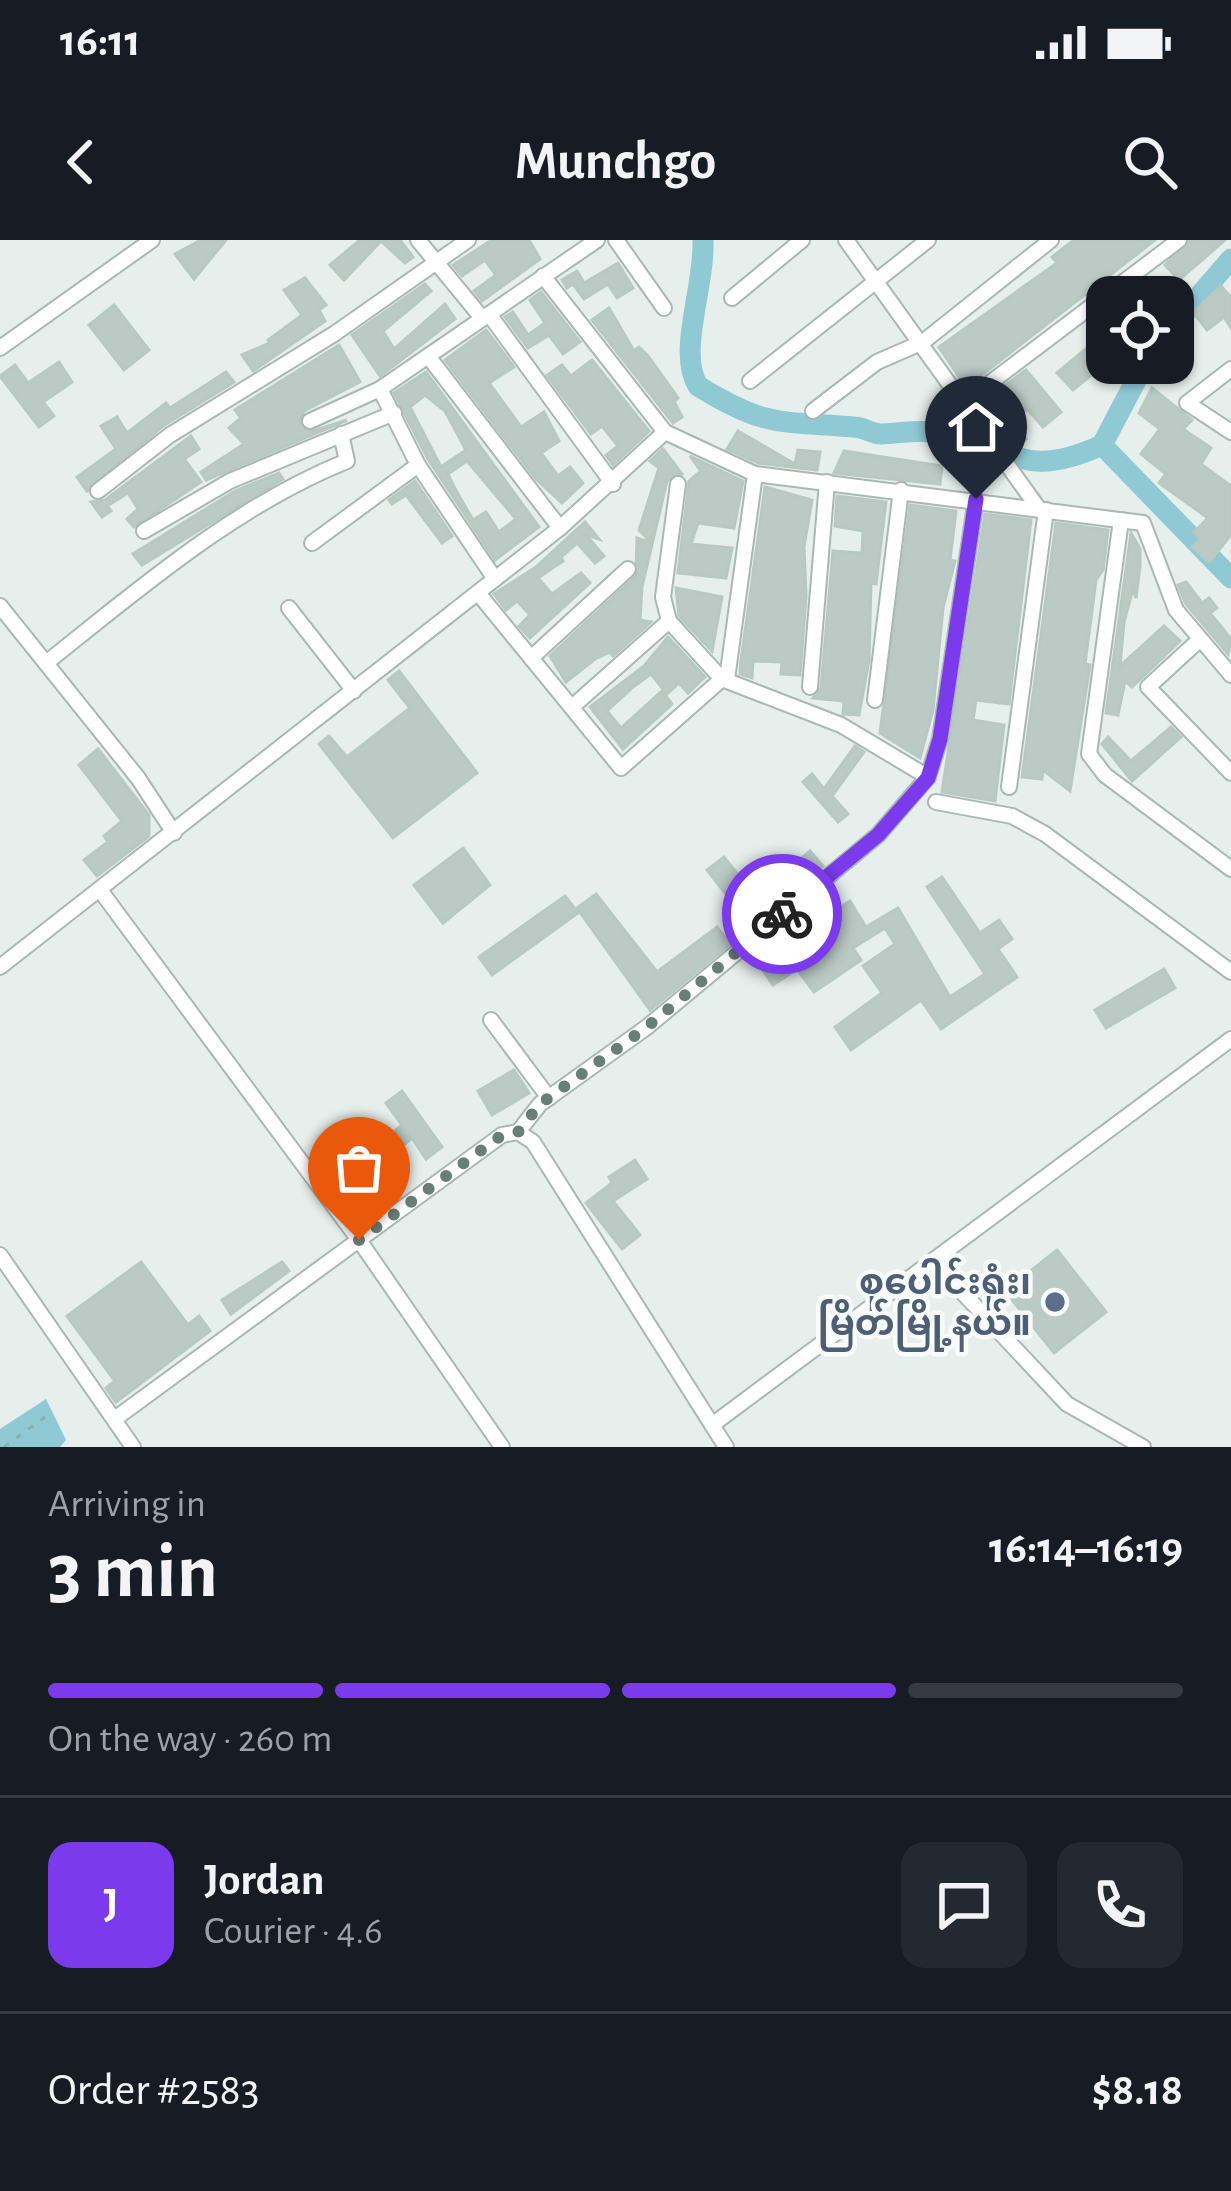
<!DOCTYPE html>
<meta charset="utf-8">
<style>
:root{--surface:#171b24;--page:#242831;--text:#f1f3f6;--muted:#9ea1a6;--line:#363941;--accent:#7c3aed}
body{margin:0;font-family:"Alegreya Sans","Noto Sans Myanmar",sans-serif;background:var(--page);color:var(--text);height:100vh;display:flex;flex-direction:column;font-size:45px;white-space:nowrap}
*{box-sizing:border-box;margin:0}
p{font-size:39px;color:var(--muted)}
.icon{flex:none;width:66px;height:66px;fill:none;stroke:currentColor;stroke-width:2;stroke-linecap:round;stroke-linejoin:round}
.map{position:relative;height:1207px;overflow:hidden}
.sheet{display:flex;flex-direction:column;background:var(--surface);flex:1}
.sheet>*{flex:none}
.buttons{position:absolute;left:1086px;top:36px;display:grid;gap:24px}
.buttons a{display:grid;place-items:center;width:108px;height:108px;border-radius:24px;background:var(--surface);box-shadow:0 3px 9px #0004;font-size:60px}
.pin{position:absolute;display:grid;place-items:center;width:102px;height:102px;color:#fff;margin:-123px -51px;border-radius:50% 50% 50% 0;rotate:-45deg;box-shadow:0 0 12px #0007}
.pin .icon{rotate:45deg}
.courier{position:absolute;display:grid;place-items:center;width:120px;height:120px;margin:-60px;border:9px solid #7c3aed;border-radius:50%;background:#fff;color:#222;box-shadow:0 3px 15px #0007}
.headline em{font-style:normal;font-weight:600}
.headline div{display:flex;flex-direction:column-reverse}
.headline{display:flex;align-items:center;justify-content:space-between;height:204px;padding:0 48px}
h1{font-size:78px;font-weight:600;line-height:90px}
.bar{display:grid;grid-template-columns:repeat(4,1fr);gap:18px 12px;align-content:center;height:144px;padding:0 48px}
.bar i{height:15px;border-radius:9px;background:var(--line)}
.bar .current{background:var(--accent)}
.bar p{grid-column:span 4}
.line{display:flex;align-items:center;gap:30px;padding:0 48px;border-top:3px solid var(--line)}
.line div{flex:1}
.round{display:grid;place-items:center;flex:none;width:126px;height:126px;border-radius:24px;background:var(--page)}
.status{display:flex;justify-content:space-between;align-items:center;height:84px;padding:0 60px;background:var(--surface);direction:ltr}
.status svg{height:33px;fill:currentColor}
header{display:flex;justify-content:space-between;align-items:center;height:156px;padding:0 48px;background:var(--surface);font-size:54px;font-weight:600}
.map>svg:first-child{display:block}
</style>
<div class="status"><b>16:11</b><svg viewBox="0 0 49 12"><path d="M0 12V9h3v3zM5 12V6h3v6zM10 12V3h3v9zM15 12V0h3v12zM26 1h20v11H26zM47 4h2v5h-2z"/></svg></div>
<header><svg class="icon" aria-label="back" viewBox="0 0 24 24"><path d="M15 5l-7 7 7 7"/></svg>Munchgo<svg class="icon" aria-label="search" viewBox="0 0 24 24"><circle cx="10" cy="10" r="6"/><path d="M15 15l6 6"/></svg></header>
<div class="map">
<svg width="1231" height="1207" viewBox="0 0 1231 1207">
<rect width="100%" height="100%" fill="#e6efeb"/>
<polygon fill="#8ec9d4" points="46,1159 66,1200 60,1207 0,1207 0,1189"/>
<g fill="none" stroke-linecap="round" stroke-linejoin="round">
<g stroke="#8ec9d4" stroke-width="21">
<path d="M703,0C705,47 677,112 698,146C766,188 780,181 854,187C863,187 872,194 881,194C902,193 923,189 945,194C1016,210 1025,240 1102,205L1231,338"/>
<polyline points="1173,86 1231,19"/>
<polyline points="1102,205 1145,123"/>
</g>
</g>
<g fill="#bbcac4" stroke="#b8c9c2" stroke-width="3" fill-rule="evenodd">
<polygon points="201,0 226,0 194,39 175,14"/>
<polygon points="360,0 400,0 413,17 405,23 381,1 344,40 330,25"/>
<polygon points="492,0 529,0 540,19 482,61 474,51 496,35 485,20 462,36 453,25"/>
<polygon points="1074,0 1155,0 966,147 939,107 1057,23 1052,17"/>
<polygon points="1190,0 1225,0 1179,40 1165,25"/>
<polygon points="618,23 633,48 617,58 608,44 584,59 573,44 567,48 562,40 577,31 584,43"/>
<polygon points="305,38 326,65 319,70 325,81 253,131 242,115 270,103 268,100 302,75 284,50"/>
<polygon points="425,44 431,51 383,91 394,109 445,64 455,79 380,136 352,95"/>
<polygon points="1221,46 1231,57 1231,88 1224,77 1207,90 1193,72"/>
<polygon points="541,52 580,102 563,114 549,95 528,108 505,77 513,72 528,95 545,83 530,60"/>
<polygon points="114,65 149,110 124,130 89,85"/>
<polygon points="609,68 634,111 639,107 648,116 678,158 674,161 682,177 673,183 592,80"/>
<polygon points="1107,69 1107,122 1073,150 1057,133 1105,93 1094,79"/>
<polygon points="486,90 514,127 489,143 521,187 544,172 559,201 541,213 558,236 570,227 583,243 562,263 536,239 445,120"/>
<polygon points="339,105 360,142 304,171 299,181 310,192 347,180 206,240 201,232 244,204 229,188 241,178 235,170"/>
<polygon points="592,120 649,191 613,225 606,215 618,206 602,186 591,194 547,135 562,125 571,136"/>
<polygon points="59,122 72,142 43,162 54,176 39,187 0,136 15,125 28,143"/>
<polygon points="1026,130 1061,172 1043,187 1027,169 1010,182 1026,199 1015,208 982,163"/>
<polygon points="226,132 234,142 163,186 87,251 77,237 116,209 101,186 117,177 127,193 166,163 170,168"/>
<path d="M426,132L539,287L495,320L428,219L394,153ZM425,155L445,171L466,210L441,227L410,167ZM467,221L516,279L499,292L486,272L473,280L454,247L448,234Z"/>
<polygon points="1152,148 1192,180 1183,189 1211,208 1201,224 1231,246 1231,295 1209,322 1192,307 1200,299 1194,292 1208,278 1159,243 1166,234 1141,214 1160,189 1139,173"/>
<polygon points="738,191 795,224 798,210 820,212 817,230 758,223 727,209"/>
<polygon points="191,196 199,209 184,219 201,242 134,287 127,279 138,269 128,253 107,266 111,271 102,277 91,262 105,260"/>
<polygon points="663,209 682,234 667,241 642,347 640,380 651,382 613,416 610,412 595,419 566,442 550,416 636,336 637,298 652,303 639,290 659,228 650,221"/>
<polygon points="844,211 942,226 940,244 834,233"/>
<polygon points="690,216 743,241 734,288 698,283 691,304 732,308 726,338 678,333 689,241 701,231"/>
<polygon points="279,233 283,239 142,325 133,314 235,251"/>
<polygon points="415,241 452,296 442,303 406,255 392,264 389,260"/>
<polygon points="765,247 812,260 804,307 806,356 800,435 781,434 782,422 753,421 752,438 740,434 741,421"/>
<polygon points="837,256 886,262 876,344 871,343 869,420 859,475 843,474 844,461 813,458 821,448 833,311 862,313 863,291 835,286"/>
<polygon points="910,265 956,271 950,320 955,321 943,368 933,470 920,518 880,493"/>
<polygon points="985,274 1031,280 1009,464 976,460 973,480 1004,485 995,561 942,552"/>
<polygon points="585,282 599,299 586,295 604,316 595,323 577,303 561,317 563,321 538,338 552,354 581,333 590,343 530,398 519,386 530,375 517,361 506,370 494,354 536,327"/>
<polygon points="1056,283 1108,290 1103,330 1096,340 1085,424 1090,425 1070,551 1043,530 1042,539 1022,537"/>
<polygon points="1131,293 1140,309 1140,327 1136,358 1133,349 1124,382 1120,426 1164,386 1180,401 1132,447 1125,441 1118,475 1106,473"/>
<polygon points="1186,342 1202,363 1209,358 1217,368 1210,373 1231,399 1228,414 1186,364 1178,345"/>
<polygon points="676,348 722,357 712,411 679,376"/>
<polygon points="668,397 705,437 688,453 679,443 667,454 651,434 633,447 607,471 621,488 662,451 672,464 623,509 590,467 644,426"/>
<polygon points="399,431 477,533 393,598 319,504 329,496 347,517 410,468 388,440"/>
<polygon points="1171,487 1181,497 1132,541 1102,504 1108,497 1131,521"/>
<polygon points="855,506 864,512 832,556 848,574 838,582 803,542 812,534 824,549"/>
<polygon points="98,509 149,575 149,596 97,636 84,620 108,602 104,596 122,581 79,525"/>
<polygon points="463,608 490,645 443,683 414,645"/>
<polygon points="810,611 823,626 751,686 707,630 724,617 755,656"/>
<polygon points="942,637 980,693 999,680 1012,699 998,709 1017,737 941,789 921,760 851,810 835,787 882,753 863,726 895,704 885,688 853,708 861,720 814,752 797,729 773,745 756,720 850,661 866,687 898,668 950,757 985,734 927,647"/>
<polygon points="596,654 657,732 717,687 730,704 650,770 577,668"/>
<polygon points="565,656 578,673 492,735 479,717"/>
<polygon points="1164,729 1175,748 1106,788 1095,770"/>
<polygon points="514,830 529,853 492,875 478,851"/>
<polygon points="402,851 442,907 426,919 412,898 400,908 389,896 402,885 386,863"/>
<polygon points="635,920 647,939 613,961 640,995 622,1009 586,963 612,943 609,937"/>
<polygon points="1057,1010 1106,1072 1054,1113 1005,1051"/>
<polygon points="141,1022 188,1085 199,1076 210,1091 116,1162 106,1148 115,1141 67,1076"/>
<polygon points="282,1022 289,1031 231,1074 222,1060"/>
</g>
<g fill="none" stroke-linecap="round" stroke-linejoin="round">
<g stroke="#a8b8b2" stroke-width="18">
<g id="minor">
<polyline points="418,0 482,78"/>
<polyline points="616,0 664,68"/>
<polyline points="846,0 1039,269"/>
<polyline points="543,36 665,192 755,234 1143,283 1176,370 1231,435"/>
<polyline points="732,58 802,0"/>
<polyline points="489,74 613,244"/>
<polyline points="0,108 152,0"/>
<polyline points="428,116 560,288"/>
<polyline points="1231,129 1187,163 1231,192"/>
<polyline points="750,141 928,0"/>
<polyline points="380,149 418,225 495,339"/>
<polyline points="966,161 1179,0"/>
<polyline points="813,171 877,122 923,102 1051,0"/>
<polyline points="310,181 380,149 597,0"/>
<polyline points="678,244 663,357 669,381 722,439 841,485 928,537"/>
<polyline points="98,251 170,195 334,94 468,0"/>
<polyline points="1121,280 1089,514 1105,535 1231,629"/>
<polyline points="144,291 230,241 394,173"/>
<polyline points="312,303 418,225"/>
<polyline points="478,353 621,528 722,439"/>
<polyline points="0,366 138,538 174,593"/>
<polyline points="289,368 354,451"/>
<polyline points="1197,402 1148,447 1231,533"/>
<polyline points="531,418 628,329"/>
<path d="M46,423C139,349 235,266 347,221L341,194"/>
<polyline points="727,439 755,234"/>
<polyline points="810,447 827,242"/>
<polyline points="875,460 901,250"/>
<polyline points="572,467 669,381"/>
<polyline points="1009,547 1046,270"/>
<polyline points="936,562 1012,576 1045,594 1231,732"/>
<polyline points="100,650 359,1000 502,1207"/>
<polyline points="0,727 560,288 665,192"/>
<polyline points="491,780 549,858"/>
<polyline points="518,892 540,864 647,787 878,595 928,537 940,499 976,259"/>
<polyline points="0,1015 133,1207"/>
<polyline points="933,1021 1067,1164 1143,1207"/>
<polyline points="116,1178 502,895 518,892 533,902 726,1207"/>
<polyline points="712,1185 1231,799"/>
</g>
</g>
<polyline stroke="#86b3a5" stroke-width="3" stroke-dasharray="6 9" stroke-linecap="butt" points="4,1207 52,1172"/>
<use href="#minor" stroke="#fff" stroke-width="14"/>
</g>
<g fill="none" stroke-linecap="round" stroke-linejoin="round">
<polyline stroke="#687f78" stroke-width="12" stroke-dasharray="0 21.6" points="359,1000 502,895 518,892 540,864 647,787 782,674"/>
<polyline stroke="#7c3aed" stroke-width="15" points="782,674 878,595 928,538 940,499 976,259"/>
</g>
<circle fill="#5c6f8a" stroke="#f7fbf9" stroke-width="4.5" cx="1055" cy="1062" r="12"/>
<g text-anchor="middle" stroke-width="9" stroke-linejoin="round" paint-order="stroke">
<g font-size="36" font-weight="bold" fill="#4e5e75" stroke="#f7fbf9" text-anchor="end">
<text x="1031" y="1054">စုပေါင်းရုံး၊<tspan x="1031" dy="41">မြိတ်မြို့နယ်။</tspan></text>
</g>
</g>
</svg>
<div class="buttons">
<a><svg class="icon" aria-label="locate" viewBox="0 0 24 24"><circle cx="12" cy="12" r="6"/><path d="M12 2v4M12 18v4M2 12h4M18 12h4"/></svg></a>
</div>
<div class="pin" style="left:359px;top:1000px;background:#ea580c"><svg class="icon" aria-label="bag" viewBox="0 0 24 24"><path d="M5 8h14l-1 12H6zM9 8a3 3 0 0 1 6 0"/></svg></div>
<div class="pin" style="left:976px;top:259px;background:#1f2937"><svg class="icon" aria-label="home" viewBox="0 0 24 24"><path d="M3 11l9-7 9 7M6 9v11h12V9"/></svg></div>
<div class="courier" style="left:782px;top:674px"><svg class="icon" aria-label="bike" viewBox="0 0 24 24"><circle cx="6" cy="16" r="4"/><circle cx="18" cy="16" r="4"/><path d="M6 16l4-8h5l3 8M10 8l3 8H6M13 5h3"/></svg></div>
</div>
<section class="sheet">
<div class="headline"><div><h1>3 min</h1><p>Arriving in</p></div><em>16:14–16:19</em></div>
<div class="bar"><i class="current"></i><i class="current"></i><i class="current"></i><i></i><p>On the way · 260 m</p></div>
<div class="line" style="height:216px"><b class="round" style="background:var(--accent);color:#fff">J</b><div><b>Jordan</b><p>Courier · 4.6</p></div><a class="round"><svg class="icon" aria-label="chat" viewBox="0 0 24 24"><path d="M4 5h16v11H9l-5 4z"/></svg></a><a class="round"><svg class="icon" aria-label="phone" viewBox="0 0 24 24"><path d="M5 4h4l2 5-3 2q2 4 5 5l2-3 5 2v4C11 20 4 13 5 4z"/></svg></a></div>
<div class="line" style="height:156px"><div>Order #2583</div><b>$8.18</b></div>
</section>
